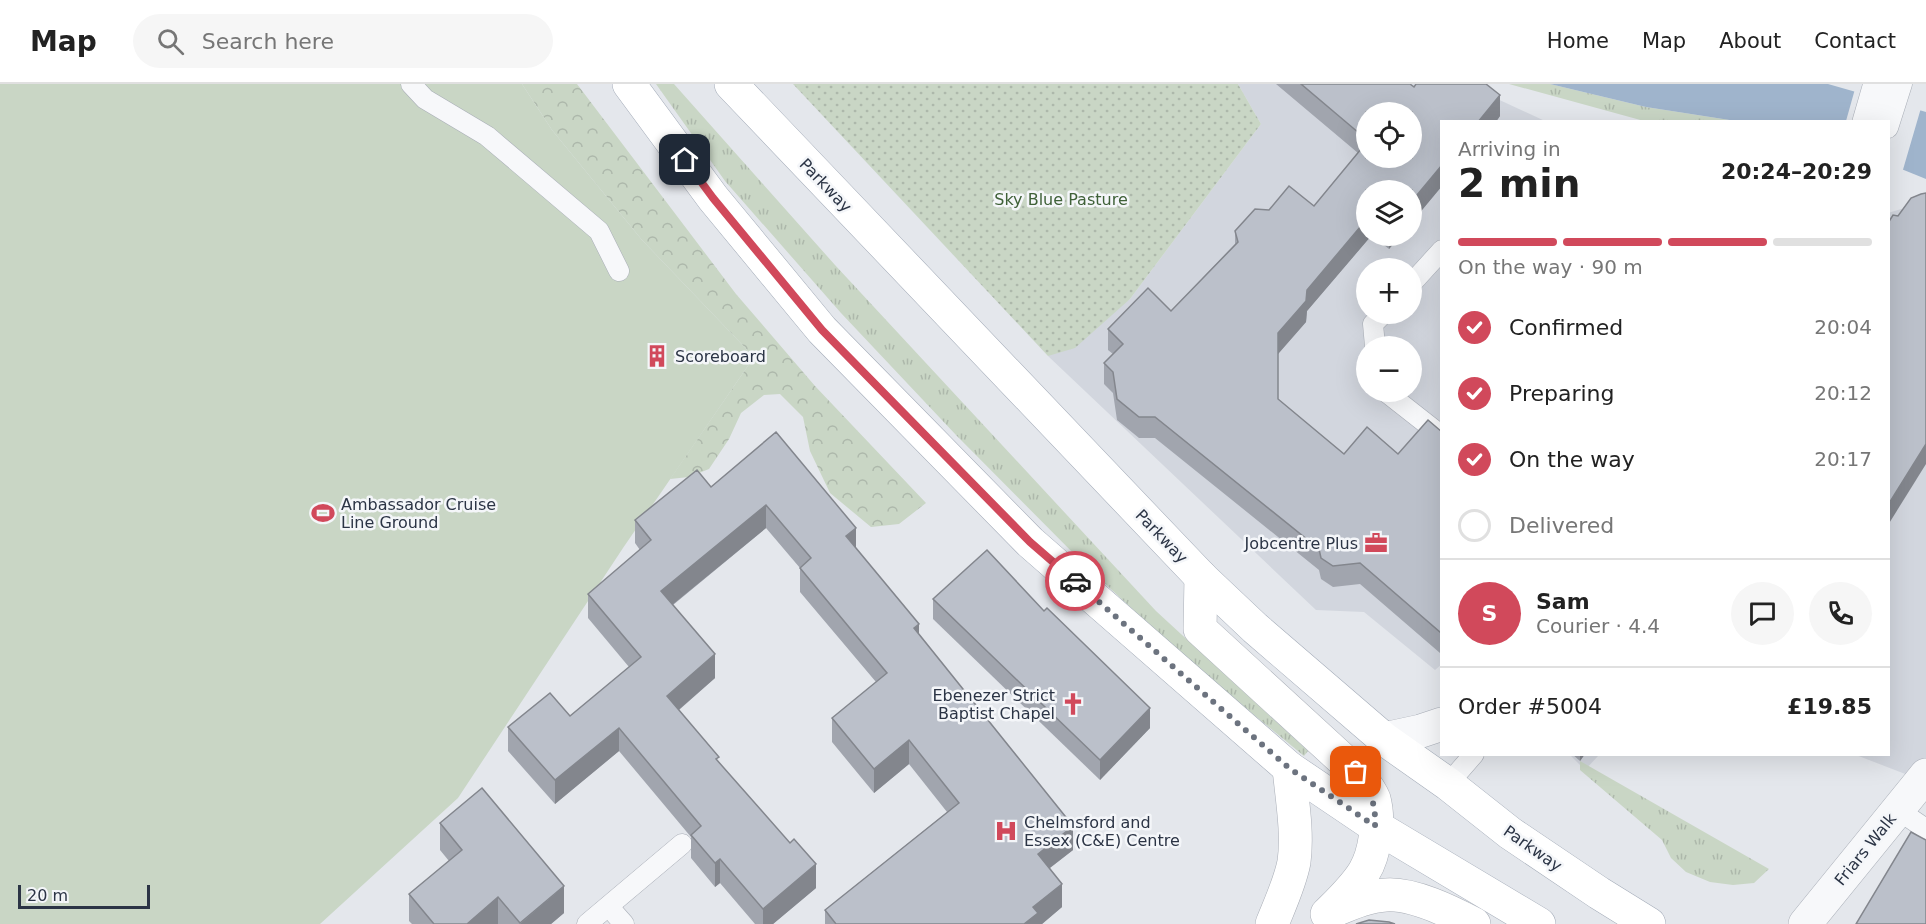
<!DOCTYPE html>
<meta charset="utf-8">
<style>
:root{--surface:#fff;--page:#f6f6f6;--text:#222;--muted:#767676;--line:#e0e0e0;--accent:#d1495b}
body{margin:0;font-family:"DejaVu Sans",sans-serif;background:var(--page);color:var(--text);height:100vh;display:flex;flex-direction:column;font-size:22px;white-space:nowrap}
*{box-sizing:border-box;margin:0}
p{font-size:20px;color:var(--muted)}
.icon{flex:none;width:33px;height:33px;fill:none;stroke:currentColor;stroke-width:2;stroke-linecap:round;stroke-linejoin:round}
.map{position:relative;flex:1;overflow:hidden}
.side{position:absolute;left:1440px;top:36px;width:450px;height:636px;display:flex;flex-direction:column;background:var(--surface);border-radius:0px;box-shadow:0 6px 24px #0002}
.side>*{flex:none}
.tools{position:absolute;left:1356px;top:18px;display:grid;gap:12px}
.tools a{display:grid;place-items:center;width:66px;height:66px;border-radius:50%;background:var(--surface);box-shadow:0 6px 24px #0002;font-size:30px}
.scale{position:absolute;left:18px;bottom:15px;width:132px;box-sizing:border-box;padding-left:6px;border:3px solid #2b3445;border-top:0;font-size:16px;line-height:21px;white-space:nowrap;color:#2b3445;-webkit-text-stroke:4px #f4f6f9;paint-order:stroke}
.pin{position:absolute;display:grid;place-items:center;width:51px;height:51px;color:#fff;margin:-26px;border-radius:12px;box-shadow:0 3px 9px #0006}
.courier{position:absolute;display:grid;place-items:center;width:60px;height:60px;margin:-30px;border:4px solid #d1495b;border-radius:50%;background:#fff;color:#222;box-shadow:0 2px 8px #0007}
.summary em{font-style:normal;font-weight:800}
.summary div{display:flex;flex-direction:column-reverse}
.summary{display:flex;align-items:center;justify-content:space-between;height:102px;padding:0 18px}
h1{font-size:39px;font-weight:800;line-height:45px}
.bar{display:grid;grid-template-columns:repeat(4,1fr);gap:9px 6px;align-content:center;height:72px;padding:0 18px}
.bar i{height:8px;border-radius:4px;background:var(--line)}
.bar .selected{background:var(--accent)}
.bar p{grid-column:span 4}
.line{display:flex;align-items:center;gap:15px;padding:0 18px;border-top:2px solid var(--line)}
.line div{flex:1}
.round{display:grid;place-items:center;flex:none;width:63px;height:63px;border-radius:32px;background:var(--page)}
ol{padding:0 18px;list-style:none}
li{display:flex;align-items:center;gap:18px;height:66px}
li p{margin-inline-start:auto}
li .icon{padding:6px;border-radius:50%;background:var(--accent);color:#fff;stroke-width:4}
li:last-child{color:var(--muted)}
li i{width:33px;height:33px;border:3px solid var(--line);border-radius:50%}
header{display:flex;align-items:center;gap:36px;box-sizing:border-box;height:84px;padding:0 30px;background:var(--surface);border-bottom:2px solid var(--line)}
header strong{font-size:28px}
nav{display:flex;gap:33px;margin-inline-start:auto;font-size:21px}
.search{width:420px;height:54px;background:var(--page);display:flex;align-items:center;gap:15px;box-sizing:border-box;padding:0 21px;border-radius:33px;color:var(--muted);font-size:22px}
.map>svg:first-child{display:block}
</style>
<header>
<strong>Map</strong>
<div class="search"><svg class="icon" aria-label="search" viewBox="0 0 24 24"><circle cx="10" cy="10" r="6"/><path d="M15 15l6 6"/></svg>Search here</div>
<nav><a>Home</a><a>Map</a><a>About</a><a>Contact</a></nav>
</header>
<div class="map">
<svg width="1926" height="840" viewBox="0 0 1926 840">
<defs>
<pattern id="grass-tufts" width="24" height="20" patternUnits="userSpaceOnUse" patternTransform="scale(1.5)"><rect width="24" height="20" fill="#c9d6c5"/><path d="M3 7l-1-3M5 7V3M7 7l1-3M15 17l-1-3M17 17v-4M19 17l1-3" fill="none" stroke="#adb8ab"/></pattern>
<pattern id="forest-crowns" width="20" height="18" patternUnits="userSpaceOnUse" patternTransform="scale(1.5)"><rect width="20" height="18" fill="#c9d6c5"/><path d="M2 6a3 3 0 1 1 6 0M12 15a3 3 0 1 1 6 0" fill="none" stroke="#adb8ab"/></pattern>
<pattern id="park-dots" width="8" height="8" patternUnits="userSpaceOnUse" patternTransform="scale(1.5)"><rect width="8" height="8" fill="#c9d6c5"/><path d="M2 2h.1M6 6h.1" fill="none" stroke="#adb8ab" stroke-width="1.8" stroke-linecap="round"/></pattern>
</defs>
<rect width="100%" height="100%" fill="#e4e7ec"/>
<g fill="#d2d6de" fill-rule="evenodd">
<path d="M1238,0H1465L1545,37L1442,38V580L1435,586L1364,528L1316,526L1048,272L1130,215L1261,40ZM1366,28H1412V74H1366ZM1366,106H1412V152H1366ZM1366,184H1412V230H1366ZM1366,262H1412V308H1366Z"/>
<polygon points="1901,125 1926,128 1926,698 1856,671 1888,670 1888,129"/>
<polygon points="1570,671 1599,671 1585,686"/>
</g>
<g fill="url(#grass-tufts)">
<polygon points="656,0 674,0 835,181 1156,527 1308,667 1304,672 1185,574 1085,481 956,351 841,229 725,97"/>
<polygon points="1509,0 1550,0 1646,23 1736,37 1644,37"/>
<polygon points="1580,677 1769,785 1754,799 1733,801 1710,798 1686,788 1671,774 1662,756 1580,686"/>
</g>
<polygon fill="url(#forest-crowns)" points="522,0 577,0 736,210 815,302 926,419 899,440 871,443 830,409 810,367 803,333 780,310 764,311 741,329 729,355 709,385 689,393 670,395 754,273 642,156 552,46"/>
<polygon fill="url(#park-dots)" points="793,0 1238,0 1261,40 1130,215 1075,264 1048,272"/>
<polygon fill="#c9d6c5" points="0,0 522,0 552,46 642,156 754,273 623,464 458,714 320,840 0,840"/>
<polygon fill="#9fb4cc" points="1550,0 1828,0 1926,28 1926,95 1889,80 1888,38 1736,37 1646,23"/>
<polygon fill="#e4e7ec" points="1855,5 1921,24 1902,89 1888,83 1888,38 1846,37"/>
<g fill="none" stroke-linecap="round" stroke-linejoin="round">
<g stroke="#a9aeb7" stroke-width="21">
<g id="service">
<polyline points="411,0 425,15 487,52 599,147 619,187"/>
<polyline points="1888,44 1902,0"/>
<polyline points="1412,199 1442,166"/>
<polyline points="1375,262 1373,240 1383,230"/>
<polyline points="1386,308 1442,352"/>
<polyline points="1448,700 1474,670"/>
<polyline points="1898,726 1926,745"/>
<polyline points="609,823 624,840"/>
<polyline points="587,840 682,760"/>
</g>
</g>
<g stroke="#a9aeb7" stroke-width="34">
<g id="minor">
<polyline points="1869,38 1880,0"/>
<polyline points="1384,655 1421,647 1442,640"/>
<polyline points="1805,840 1926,691"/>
</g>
</g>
<g stroke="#a9aeb7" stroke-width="34">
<g id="secondary">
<path d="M1201,493L1200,545L1356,688C1362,696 1370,705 1374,715C1380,736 1375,770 1364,788C1354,804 1340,817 1327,830"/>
<path d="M1333,827C1350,820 1367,812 1386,811C1413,809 1451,828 1474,840"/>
<path d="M1272,840C1280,820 1290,799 1294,778C1298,748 1292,715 1289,684"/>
</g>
</g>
<g stroke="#a3abb8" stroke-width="34">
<g id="primary">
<polyline points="629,0 713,114 822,246 1030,458 1289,684 1375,742 1539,840"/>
<polyline points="731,0 1201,493 1255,544 1384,655 1448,700 1510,749 1599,809 1649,840"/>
</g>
</g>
<use href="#service" stroke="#f7f8fa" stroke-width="20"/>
<use href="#minor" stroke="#f7f8fa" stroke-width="33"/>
<use href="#secondary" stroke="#fff" stroke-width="33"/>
<use href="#primary" stroke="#fff" stroke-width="33"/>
</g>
<g fill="#a1a5ae" fill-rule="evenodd">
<path d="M1276,0H1410L1414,3L1500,32L1412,138V106H1366V152H1371L1307,227L1306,238L1278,270V315L1344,370H1398L1442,348L1440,569L1360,500L1333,503L1321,495L1319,486L1155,354H1139L1117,336L1113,309L1104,300V279L1113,270L1108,266V245L1171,227L1235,160V147L1269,126L1314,122L1358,69ZM1366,28L1412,74H1366Z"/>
<polygon points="1373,152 1400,152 1389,165"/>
<polygon points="776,348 856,464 919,550 1073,766 1050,784 1062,823 1042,840 825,840 825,826 947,728 909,680 874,709 832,658 832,634 876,598 800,508 800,484 766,444 673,521 715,594 679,626 816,804 773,840 755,840 720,799 715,803 691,774 691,753 619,667 555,720 508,667 508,643 570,632 629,583 588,534 588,510 640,466 635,459 635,436 711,403"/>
<polygon points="933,515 1150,644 1100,696 933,535"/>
<polygon points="1572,670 1585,670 1580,677"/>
<polygon points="440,739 564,829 551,840 412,840 409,837 409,810 449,777 440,766"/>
</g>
<g fill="#83868d">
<polygon points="1500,11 1500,32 1496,38 1478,38"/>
<polygon points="1442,81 1442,102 1412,138 1412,117"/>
<polygon points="1366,136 1366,152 1371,152 1307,227 1306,238 1278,270 1278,249 1307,206"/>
<polygon points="1389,152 1400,152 1389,165"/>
<polygon points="1926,360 1926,380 1888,441 1888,421"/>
<polygon points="766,421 766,444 661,530 661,507"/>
<polygon points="856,444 856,468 846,452"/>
<polygon points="919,540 919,563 914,544"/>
<polygon points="1442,547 1442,567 1440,569 1440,548"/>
<polygon points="715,570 715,594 667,636 667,612"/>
<polygon points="1150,624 1150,644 1100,696 1100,676"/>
<polygon points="619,644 619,667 555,720 555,696"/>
<polygon points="909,656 909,680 874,709 874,685"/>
<polygon points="1580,670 1585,670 1580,677"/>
<polygon points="1073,742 1073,766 1038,793 1038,770"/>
<polygon points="720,775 720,799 715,803 715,779"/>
<polygon points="816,780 816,804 773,840 763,840 763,825"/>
<polygon points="1062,800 1062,823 1042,840 1024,840 1033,823"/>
<polygon points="564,802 564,829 551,840 520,840"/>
<polygon points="498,813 498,840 467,840"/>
</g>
<g fill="#bbc0ca" stroke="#83868d" stroke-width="1.5">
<polygon points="1301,0 1410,0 1414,3 1416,0 1486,0 1500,11 1478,38 1442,38 1442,81 1412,117 1412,106 1366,106 1366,136 1307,206 1306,217 1278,249 1278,315 1344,370 1367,343 1398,370 1428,336 1442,348 1442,547 1440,548 1360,479 1333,482 1321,474 1319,465 1155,333 1139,333 1117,315 1113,288 1104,279 1123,260 1108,245 1148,204 1171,227 1238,158 1235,147 1255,125 1269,126 1289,102 1314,122 1366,59 1366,74 1412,74 1412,28 1366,28 1366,55"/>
<polygon points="1926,109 1926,360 1888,421 1888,139 1893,131 1898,132 1911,114 1921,110"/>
<polygon points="776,348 856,444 846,452 919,540 914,544 1073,742 1038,770 1062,800 1033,823 1038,829 1024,840 836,840 825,826 959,719 909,656 874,685 832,634 887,589 800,484 811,474 766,421 661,507 715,570 667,612 719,673 716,675 790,759 794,755 816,780 763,825 720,775 715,779 691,751 701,742 619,644 555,696 508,643 550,609 570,632 641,573 588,510 651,456 635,436 697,386 711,403"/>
<polygon points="987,466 1044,527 1047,524 1150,624 1100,676 933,515"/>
<polygon points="482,704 564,802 520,839 498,813 467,840 434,840 409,810 462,766 440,739"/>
<polygon points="1911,748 1926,756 1926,840 1856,840"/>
<polygon points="1369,836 1389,838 1395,840 1356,840"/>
</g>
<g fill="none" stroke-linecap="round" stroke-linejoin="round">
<path stroke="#6c737f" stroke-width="6" stroke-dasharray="0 10.8" d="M1075,497L1289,684L1375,742C1376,719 1370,706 1356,688"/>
<polyline stroke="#d1495b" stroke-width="8" points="685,76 713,114 822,246 1030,458 1075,497"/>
</g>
<defs>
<g id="building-bare" transform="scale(1.8)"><path d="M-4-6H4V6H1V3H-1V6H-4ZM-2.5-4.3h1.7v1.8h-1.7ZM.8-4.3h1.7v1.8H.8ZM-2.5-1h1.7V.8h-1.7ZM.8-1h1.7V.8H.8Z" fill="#d1495b" stroke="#f4f6f9" stroke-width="2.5" paint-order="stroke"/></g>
<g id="stadium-bare" transform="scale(1.8)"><path d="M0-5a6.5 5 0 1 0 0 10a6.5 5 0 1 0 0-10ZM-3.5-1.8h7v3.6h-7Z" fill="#d1495b" stroke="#f4f6f9" stroke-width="2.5" paint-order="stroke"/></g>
<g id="office-bare" transform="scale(1.8)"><path d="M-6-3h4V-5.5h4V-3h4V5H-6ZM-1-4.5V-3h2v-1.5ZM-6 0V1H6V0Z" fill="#d1495b" stroke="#f4f6f9" stroke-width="2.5" paint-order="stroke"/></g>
<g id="church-bare" transform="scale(1.8)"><path d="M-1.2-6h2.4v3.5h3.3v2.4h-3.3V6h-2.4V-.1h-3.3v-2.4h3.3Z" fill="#d1495b" stroke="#f4f6f9" stroke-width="2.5" paint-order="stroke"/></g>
<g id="hospital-bare" transform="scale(1.8)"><path d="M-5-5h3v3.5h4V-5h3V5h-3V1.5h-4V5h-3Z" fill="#d1495b" stroke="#f4f6f9" stroke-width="2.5" paint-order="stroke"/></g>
</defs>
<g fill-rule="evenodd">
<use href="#building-bare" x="657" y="272"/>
<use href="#stadium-bare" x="323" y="429"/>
<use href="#office-bare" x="1376" y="459"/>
<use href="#church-bare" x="1073" y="620"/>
<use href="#hospital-bare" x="1006" y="747"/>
</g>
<g text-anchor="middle" stroke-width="5" stroke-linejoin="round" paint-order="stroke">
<g font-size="16" fill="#2b3445" stroke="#f4f6f9">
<text transform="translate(826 101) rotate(46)" y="6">Parkway</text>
<text transform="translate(1162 452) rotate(46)" y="6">Parkway</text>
<text transform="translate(1533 764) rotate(35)" y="6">Parkway</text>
<text transform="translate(1865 765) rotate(-51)" y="6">Friars Walk</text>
</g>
<g font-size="16" fill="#3f6138" stroke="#f4f6f9">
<text x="1061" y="121">Sky Blue Pasture</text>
</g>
<g font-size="16" fill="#2b3445" stroke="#f4f6f9" text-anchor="start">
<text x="675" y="278">Scoreboard</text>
<text x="341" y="426">Ambassador Cruise<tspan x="341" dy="18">Line Ground</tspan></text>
<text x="1358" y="465" text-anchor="end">Jobcentre Plus</text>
<text x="1055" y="617" text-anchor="end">Ebenezer Strict<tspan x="1055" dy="18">Baptist Chapel</tspan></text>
<text x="1024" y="744">Chelmsford and<tspan x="1024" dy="18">Essex (C&amp;E) Centre</tspan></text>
</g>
</g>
</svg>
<div class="tools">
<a><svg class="icon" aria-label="locate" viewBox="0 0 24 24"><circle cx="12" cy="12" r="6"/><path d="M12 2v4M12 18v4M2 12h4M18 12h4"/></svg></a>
<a><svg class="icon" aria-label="layers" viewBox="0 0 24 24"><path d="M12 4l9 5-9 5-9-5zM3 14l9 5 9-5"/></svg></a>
<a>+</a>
<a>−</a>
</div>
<div class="scale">20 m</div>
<div class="pin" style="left:1356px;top:688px;background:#ea580c"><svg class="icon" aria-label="bag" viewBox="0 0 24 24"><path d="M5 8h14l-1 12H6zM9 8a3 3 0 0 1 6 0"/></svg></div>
<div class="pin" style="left:685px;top:76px;background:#1f2937"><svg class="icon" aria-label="home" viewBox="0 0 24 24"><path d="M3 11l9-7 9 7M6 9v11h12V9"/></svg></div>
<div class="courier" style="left:1075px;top:497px"><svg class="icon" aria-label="car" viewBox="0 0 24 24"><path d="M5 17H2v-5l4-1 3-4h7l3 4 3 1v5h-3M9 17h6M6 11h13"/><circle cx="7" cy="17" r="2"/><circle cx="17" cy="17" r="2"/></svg></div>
<section class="side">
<div class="summary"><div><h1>2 min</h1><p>Arriving in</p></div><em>20:24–20:29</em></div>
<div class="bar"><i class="selected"></i><i class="selected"></i><i class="selected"></i><i></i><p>On the way · 90 m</p></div>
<ol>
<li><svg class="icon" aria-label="check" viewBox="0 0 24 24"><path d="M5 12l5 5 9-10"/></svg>Confirmed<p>20:04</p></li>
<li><svg class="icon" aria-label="check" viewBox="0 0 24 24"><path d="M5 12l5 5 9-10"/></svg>Preparing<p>20:12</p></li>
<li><svg class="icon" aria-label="check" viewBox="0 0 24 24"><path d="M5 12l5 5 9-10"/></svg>On the way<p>20:17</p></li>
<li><i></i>Delivered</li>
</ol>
<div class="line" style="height:108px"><b class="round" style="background:var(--accent);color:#fff">S</b><div><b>Sam</b><p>Courier · 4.4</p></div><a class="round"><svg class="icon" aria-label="chat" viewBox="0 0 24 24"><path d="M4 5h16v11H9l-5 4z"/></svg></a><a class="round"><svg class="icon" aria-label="phone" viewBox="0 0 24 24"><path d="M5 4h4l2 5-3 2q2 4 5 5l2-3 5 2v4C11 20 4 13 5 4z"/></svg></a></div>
<div class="line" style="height:78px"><div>Order #5004</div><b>£19.85</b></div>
</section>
</div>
